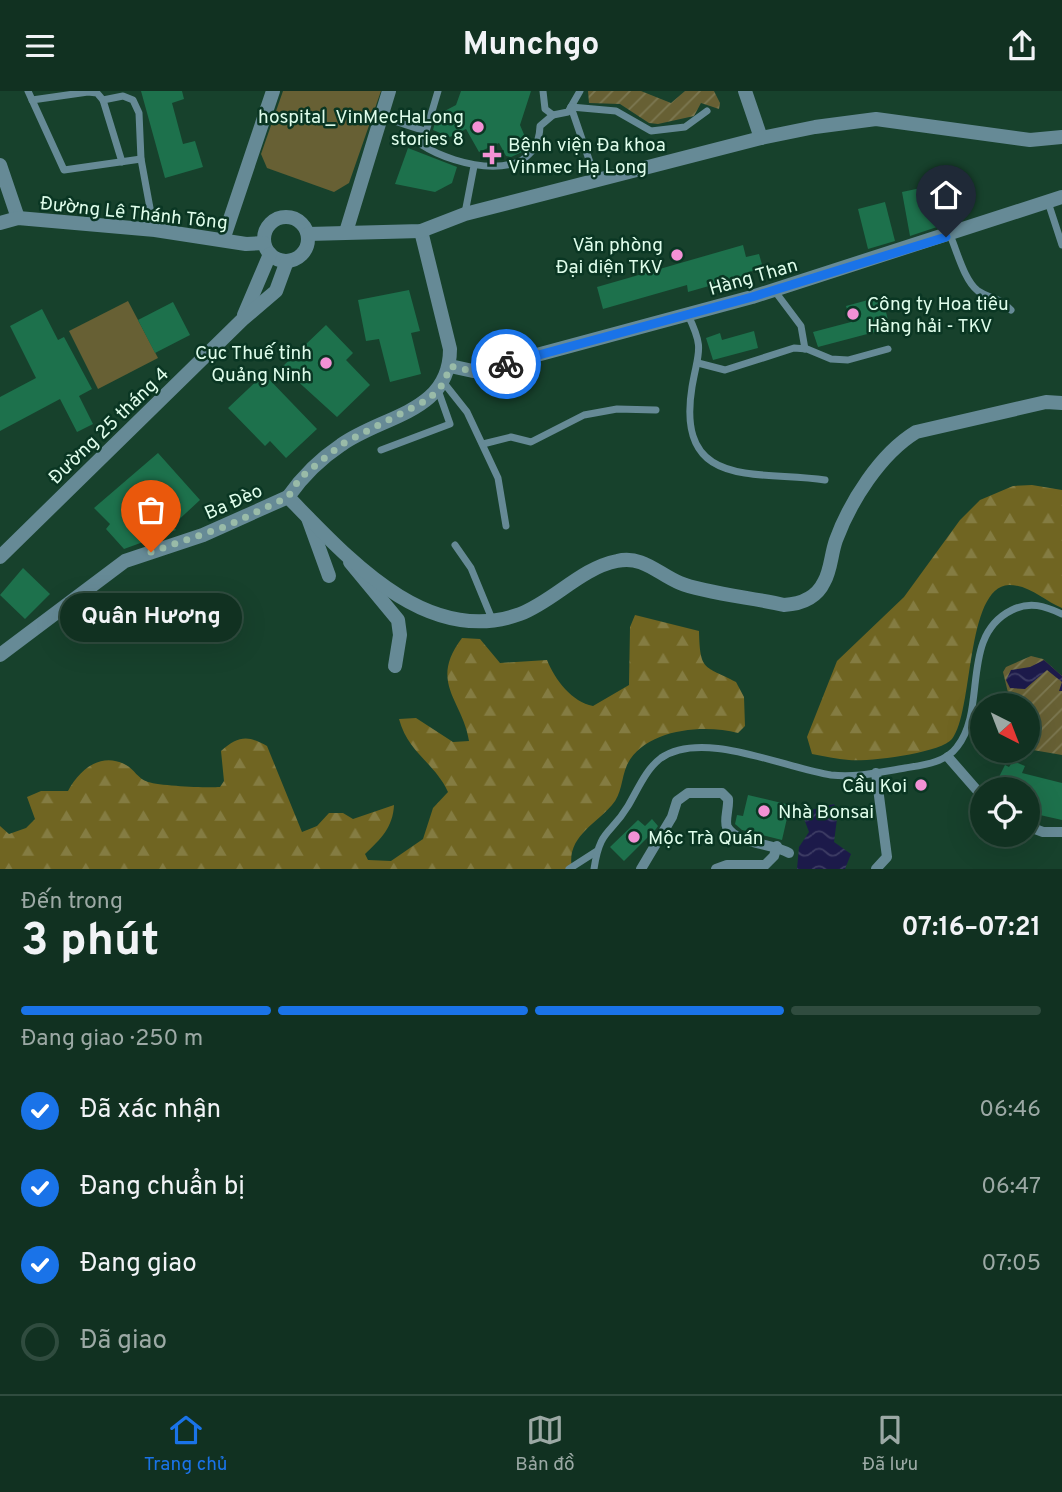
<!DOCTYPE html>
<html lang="vi">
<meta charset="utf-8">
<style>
:root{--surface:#113121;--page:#1e3d2e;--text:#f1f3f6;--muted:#9ca9a5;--line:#304c3f;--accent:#1a73e8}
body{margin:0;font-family:Overpass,sans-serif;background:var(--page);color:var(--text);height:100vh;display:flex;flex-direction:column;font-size:26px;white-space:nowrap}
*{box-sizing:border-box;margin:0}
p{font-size:23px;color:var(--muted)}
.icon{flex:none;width:38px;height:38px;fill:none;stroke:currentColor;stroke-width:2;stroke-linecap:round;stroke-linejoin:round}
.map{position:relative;height:778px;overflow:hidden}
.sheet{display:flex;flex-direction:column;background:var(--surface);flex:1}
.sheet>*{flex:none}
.needle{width:46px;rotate:138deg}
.fabs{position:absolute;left:970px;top:602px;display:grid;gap:14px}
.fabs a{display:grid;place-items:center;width:70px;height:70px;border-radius:50%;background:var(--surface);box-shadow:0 7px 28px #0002,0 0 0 2px var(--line);font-size:35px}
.pin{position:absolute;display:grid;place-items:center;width:60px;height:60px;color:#fff;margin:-72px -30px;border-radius:50% 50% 50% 0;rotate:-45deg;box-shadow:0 0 7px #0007}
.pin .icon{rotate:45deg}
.courier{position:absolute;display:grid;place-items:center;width:70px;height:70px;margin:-35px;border:5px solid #1a73e8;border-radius:50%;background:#fff;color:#222;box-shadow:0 2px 9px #0007}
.bubble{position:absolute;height:49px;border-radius:24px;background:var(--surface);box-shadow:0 7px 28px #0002,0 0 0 2px var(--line);font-size:23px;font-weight:700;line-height:49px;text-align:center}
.overview em{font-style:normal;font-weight:700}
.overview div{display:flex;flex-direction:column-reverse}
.overview{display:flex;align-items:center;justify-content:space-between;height:119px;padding:0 21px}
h1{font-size:46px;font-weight:700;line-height:52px}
.bar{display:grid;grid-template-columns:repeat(4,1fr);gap:10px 7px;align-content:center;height:84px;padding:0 21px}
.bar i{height:9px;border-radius:5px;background:var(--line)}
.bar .on{background:var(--accent)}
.bar p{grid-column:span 4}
ol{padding:0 21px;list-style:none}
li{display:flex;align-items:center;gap:21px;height:77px}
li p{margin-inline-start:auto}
li .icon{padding:7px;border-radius:50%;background:var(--accent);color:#fff;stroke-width:4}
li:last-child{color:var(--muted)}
li i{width:38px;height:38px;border:4px solid var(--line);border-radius:50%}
header{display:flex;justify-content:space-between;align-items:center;height:91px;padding:0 21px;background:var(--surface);font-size:32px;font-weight:700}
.dock{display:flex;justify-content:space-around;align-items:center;height:98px;border-top:2px solid var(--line);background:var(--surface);font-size:19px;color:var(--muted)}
.dock a{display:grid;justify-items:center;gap:4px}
.dock .on{color:var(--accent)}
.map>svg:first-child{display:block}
</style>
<header><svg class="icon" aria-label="menu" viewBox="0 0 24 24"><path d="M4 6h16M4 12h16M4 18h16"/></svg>Munchgo<svg class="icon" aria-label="share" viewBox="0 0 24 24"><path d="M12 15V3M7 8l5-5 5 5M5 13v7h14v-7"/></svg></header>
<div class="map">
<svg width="1062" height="778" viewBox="0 0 1062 778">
<defs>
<pattern id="forest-firs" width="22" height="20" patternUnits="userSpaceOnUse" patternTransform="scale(1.75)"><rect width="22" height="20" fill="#706522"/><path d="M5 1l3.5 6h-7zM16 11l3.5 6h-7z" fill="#847c42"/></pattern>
<pattern id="garden-furrows" width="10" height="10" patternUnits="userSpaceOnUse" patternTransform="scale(1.75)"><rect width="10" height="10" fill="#676034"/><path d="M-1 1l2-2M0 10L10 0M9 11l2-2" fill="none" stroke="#7c7852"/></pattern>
<pattern id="water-waves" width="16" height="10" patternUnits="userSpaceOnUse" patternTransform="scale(1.75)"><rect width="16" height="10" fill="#1c1a4a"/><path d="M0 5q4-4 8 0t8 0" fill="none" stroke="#3d3c64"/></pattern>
</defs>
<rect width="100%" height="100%" fill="#17412c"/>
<g fill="#676034">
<polygon points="283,0 381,0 349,92 334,101 267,77 261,63"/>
<polygon points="128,210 158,267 98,298 69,240"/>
</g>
<g fill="url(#forest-firs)">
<path d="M1032,394L1062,399V517C1044,510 1030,494 1009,494C965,496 974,621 952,648C941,662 868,671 849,669C837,668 824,665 812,663L807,646L837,570L904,506L960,429L980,409L1013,395Z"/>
<path d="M635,524L699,540C700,581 704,574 736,591L744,606L745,635L738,642C703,633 645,638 627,674C621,688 622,703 612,714C595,734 566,746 572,778H0V735L9,743L26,737L35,728L27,706L41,700H68C79,679 101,660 126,674C134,678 138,688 148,691C161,695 205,697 220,696L224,690L221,660C238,645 248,644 267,655L302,741L317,735L329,722H343L353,728L394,714C393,736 381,748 365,763L368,769L391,770L423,748L433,717L448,701C435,672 408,662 399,628L416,627L453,651L469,650C463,609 428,592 462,547L480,548L500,572L547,569C555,589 572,611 593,615L629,594L630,536Z"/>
</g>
<g fill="url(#garden-furrows)">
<polygon points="588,0 641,0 671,12 685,0 714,0 720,12 719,18 701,12 694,25 658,33 649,32 620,13 589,12"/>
<polygon points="1031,565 1043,568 1062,585 1062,664 1027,658 1027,614 1011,614 1003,581 1006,576"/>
</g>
<g fill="url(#water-waves)">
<polygon points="1044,569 1062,585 1062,600 1059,600 1062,591 1047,579 1025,598 1010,597 1006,589 1011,579 1030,576"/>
<polygon points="834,713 838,720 834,751 851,763 845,778 797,778 799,756 809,741 803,725 807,720"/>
</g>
<g fill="#1d714c">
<polygon points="141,0 182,0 184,8 172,12 183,53 195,50 203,76 165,87"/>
<polygon points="461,0 531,0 520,34 528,53 522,61 511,66 506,65 499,52 479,61 466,38 450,46 433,39 437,24 456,14"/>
<polygon points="408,57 457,76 452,92 435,101 395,93"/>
<polygon points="949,91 955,120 959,119 961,128 910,145 902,101"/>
<polygon points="885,111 895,150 868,158 858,118"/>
<polygon points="743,154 746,166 759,163 763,177 749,181 752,190 732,196 730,189 688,201 687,194 603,218 597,196"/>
<polygon points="409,199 420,240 411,242 421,283 390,291 379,248 366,250 358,209"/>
<polygon points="879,206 880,210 883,209 890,237 818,256 813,241 851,231 846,215"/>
<polygon points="173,211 190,244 155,262 138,229"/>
<polygon points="42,218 58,249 64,246 92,298 79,305 93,333 77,341 60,308 0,340 0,306 36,287 10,235"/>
<polygon points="326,234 353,262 346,269 370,294 337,326 282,276"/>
<polygon points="754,240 758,257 713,269 706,247 720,242 722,249"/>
<polygon points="264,283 317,338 286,367 270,350 265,355 228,317"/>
<polygon points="158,362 200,409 172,435 176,439 124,458 106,438 110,433 94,417"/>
<polygon points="23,477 50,503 25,528 0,504"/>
<polygon points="1013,670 1025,675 1022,682 1062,692 1062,729 1031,722 1033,713 1027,711 1027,698 993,698 1005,674 1009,676"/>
<polygon points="748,704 790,714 782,749 742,739 735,733 737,724 743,725"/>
<polygon points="652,728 658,735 656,738 624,770 610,756 638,729 645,735"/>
</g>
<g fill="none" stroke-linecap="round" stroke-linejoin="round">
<g stroke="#668a96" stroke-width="7">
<polyline points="28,0 64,79 141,68"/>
<path d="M438,0L422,54C456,76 538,95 540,35L553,24"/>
<polyline points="543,0 545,18 553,24 568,21 580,0"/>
<polyline points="32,9 88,1 97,2 103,9 122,71"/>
<polyline points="103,9 123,5 133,9 139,22 141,68 154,139"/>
<polyline points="571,16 616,20 651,40 685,36 707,20"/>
<polyline points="571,16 596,89"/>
<polyline points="382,26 425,40"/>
<polyline points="1048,111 1062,154"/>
<polyline points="465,122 474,75"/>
<path d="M950,144C957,160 964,189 978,200C991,209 995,203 1011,219"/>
<polyline points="774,199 801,235 805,258"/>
<path d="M688,224C705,259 698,260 692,296C675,400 758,379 825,389"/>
<polyline points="698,272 725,279 794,257 807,258 831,268 848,269 888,258"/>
<polyline points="444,292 467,321 498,387 506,435"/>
<polyline points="483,353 511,346 531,351 584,324 617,318 656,319"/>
<polyline points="381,359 450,333 438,299"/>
<polyline points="455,454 471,477 492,528"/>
<polyline points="569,778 597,760"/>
<path d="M594,778C600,737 610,745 628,715C638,698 646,678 661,667C703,638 784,677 831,684C856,687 880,681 905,677C923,674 945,672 957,656C988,617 959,545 1012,519C1030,510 1045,515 1062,523"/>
</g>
<g stroke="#668a96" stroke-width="10">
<polyline points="948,666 982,705"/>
<polyline points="876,682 887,766 876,778"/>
<polyline points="1027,735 1043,741 1062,741"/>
<path d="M641,778L672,726L677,710L688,702H722L728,708C729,716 724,730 727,736C736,753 773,752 789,762"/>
<polyline points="716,778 727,774 765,774 774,765 777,755"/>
</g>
<g stroke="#668a96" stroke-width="14">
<polyline points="346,141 389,0"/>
<polyline points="223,149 273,0"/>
<polyline points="450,275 473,280 489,277 752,206 1062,106"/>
<polyline points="308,427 329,485"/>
<polyline points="350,471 398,529 400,544 395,575"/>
<polyline points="0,564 125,470 203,444 288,406"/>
</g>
<g stroke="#668a96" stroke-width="14">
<polyline points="745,0 761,47"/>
<polyline points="0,74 18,127"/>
<circle cx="286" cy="148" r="22"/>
<polyline points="0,132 18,127 155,139 246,153 264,152"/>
<path d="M421,140L450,258C450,322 383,324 341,354C320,368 302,386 288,406C347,466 426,557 520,523C554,510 581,477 617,470C643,464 658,483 680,492C704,502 755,507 784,514C800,513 816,508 824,491C831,479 831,463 836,449C850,411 880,363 916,341L1046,311L1062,312"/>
<polyline points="308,143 421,140 465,123 761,47 815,36 876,28 1030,49 1062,46"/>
<polyline points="244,224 270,163"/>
<polyline points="0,466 242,229 276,200 287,170"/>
</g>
</g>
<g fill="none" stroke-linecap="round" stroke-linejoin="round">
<polyline stroke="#99bba8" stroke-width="7" stroke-dasharray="0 12.6" points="151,461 227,435 288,406 300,387 342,353 429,308 444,292 450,275 472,280 506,273"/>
<polyline stroke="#1a73e8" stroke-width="9" points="506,273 752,206 946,146"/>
</g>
<g fill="#f391d5" stroke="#0a3623" stroke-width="2.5">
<circle cx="478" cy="36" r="7"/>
<path d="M488.5 53.5h7v7h7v7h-7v7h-7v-7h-7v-7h7z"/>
<circle cx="677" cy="164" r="7"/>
<circle cx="853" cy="223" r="7"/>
<circle cx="326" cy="272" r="7"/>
<circle cx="921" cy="694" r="7"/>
<circle cx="764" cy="720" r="7"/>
<circle cx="634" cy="746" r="7"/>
</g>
<g text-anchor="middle" stroke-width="5" stroke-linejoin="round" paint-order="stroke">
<g font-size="19" fill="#dffdeb" stroke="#0a3623" text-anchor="end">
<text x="464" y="32">hospital_VinMecHaLong<tspan x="464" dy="22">stories 8</tspan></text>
<text x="508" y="60" text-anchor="start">Bệnh viện Đa khoa<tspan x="508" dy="22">Vinmec Hạ Long</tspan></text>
<text x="663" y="160">Văn phòng<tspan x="663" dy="22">Đại diện TKV</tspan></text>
<text x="867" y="219" text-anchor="start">Công ty Hoa tiêu<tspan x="867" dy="22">Hàng hải - TKV</tspan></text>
<text x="312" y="268">Cục Thuế tỉnh<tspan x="312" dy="22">Quảng Ninh</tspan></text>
<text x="907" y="701">Cầu Koi</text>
<text x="778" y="727" text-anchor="start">Nhà Bonsai</text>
<text x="648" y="753" text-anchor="start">Mộc Trà Quán</text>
</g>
<g font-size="19" fill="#dffdeb" stroke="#0a3623">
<text transform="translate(134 121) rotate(6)" y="7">Đường Lê Thánh Tông</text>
<text transform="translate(753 185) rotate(-16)" y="7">Hàng Than</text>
<text transform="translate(108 334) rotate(-44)" y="7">Đường 25 tháng 4</text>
<text transform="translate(233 410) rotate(-24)" y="7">Ba Đèo</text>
</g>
</g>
</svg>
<div class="fabs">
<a><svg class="needle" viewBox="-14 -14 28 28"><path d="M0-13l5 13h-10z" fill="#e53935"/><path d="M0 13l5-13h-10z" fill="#9ca9a5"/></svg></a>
<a><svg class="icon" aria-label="locate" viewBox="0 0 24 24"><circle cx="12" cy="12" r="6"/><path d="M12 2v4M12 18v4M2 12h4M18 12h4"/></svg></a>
</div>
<div class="pin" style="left:151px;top:461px;background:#ea580c"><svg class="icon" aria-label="bag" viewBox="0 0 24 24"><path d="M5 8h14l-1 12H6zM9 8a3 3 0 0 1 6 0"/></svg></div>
<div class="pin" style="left:946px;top:146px;background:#1f2937"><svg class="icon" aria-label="home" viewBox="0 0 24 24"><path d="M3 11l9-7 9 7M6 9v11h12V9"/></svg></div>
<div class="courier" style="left:506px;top:273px"><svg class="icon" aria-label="bike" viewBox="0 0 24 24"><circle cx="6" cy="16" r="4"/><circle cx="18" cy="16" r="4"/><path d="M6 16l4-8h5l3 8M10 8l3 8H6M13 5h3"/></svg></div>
<div class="bubble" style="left:60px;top:502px;width:182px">Quân Hương</div>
</div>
<section class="sheet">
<div class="overview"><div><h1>3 phút</h1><p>Đến trong</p></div><em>07:16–07:21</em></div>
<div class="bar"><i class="on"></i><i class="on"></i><i class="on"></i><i></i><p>Đang giao · 250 m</p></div>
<ol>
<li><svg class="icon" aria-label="check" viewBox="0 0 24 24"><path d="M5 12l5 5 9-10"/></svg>Đã xác nhận<p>06:46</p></li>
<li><svg class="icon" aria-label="check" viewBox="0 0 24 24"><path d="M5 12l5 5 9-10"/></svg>Đang chuẩn bị<p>06:47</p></li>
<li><svg class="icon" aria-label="check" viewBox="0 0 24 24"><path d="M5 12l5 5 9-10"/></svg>Đang giao<p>07:05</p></li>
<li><i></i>Đã giao</li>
</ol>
</section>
<nav class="dock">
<a class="on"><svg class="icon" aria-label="home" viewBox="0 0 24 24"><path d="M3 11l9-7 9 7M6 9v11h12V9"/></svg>Trang chủ</a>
<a><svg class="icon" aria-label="map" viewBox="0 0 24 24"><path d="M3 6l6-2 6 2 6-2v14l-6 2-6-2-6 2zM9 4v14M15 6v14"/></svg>Bản đồ</a>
<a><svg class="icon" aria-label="saved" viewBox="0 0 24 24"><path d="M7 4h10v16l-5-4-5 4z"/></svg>Đã lưu</a>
</nav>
